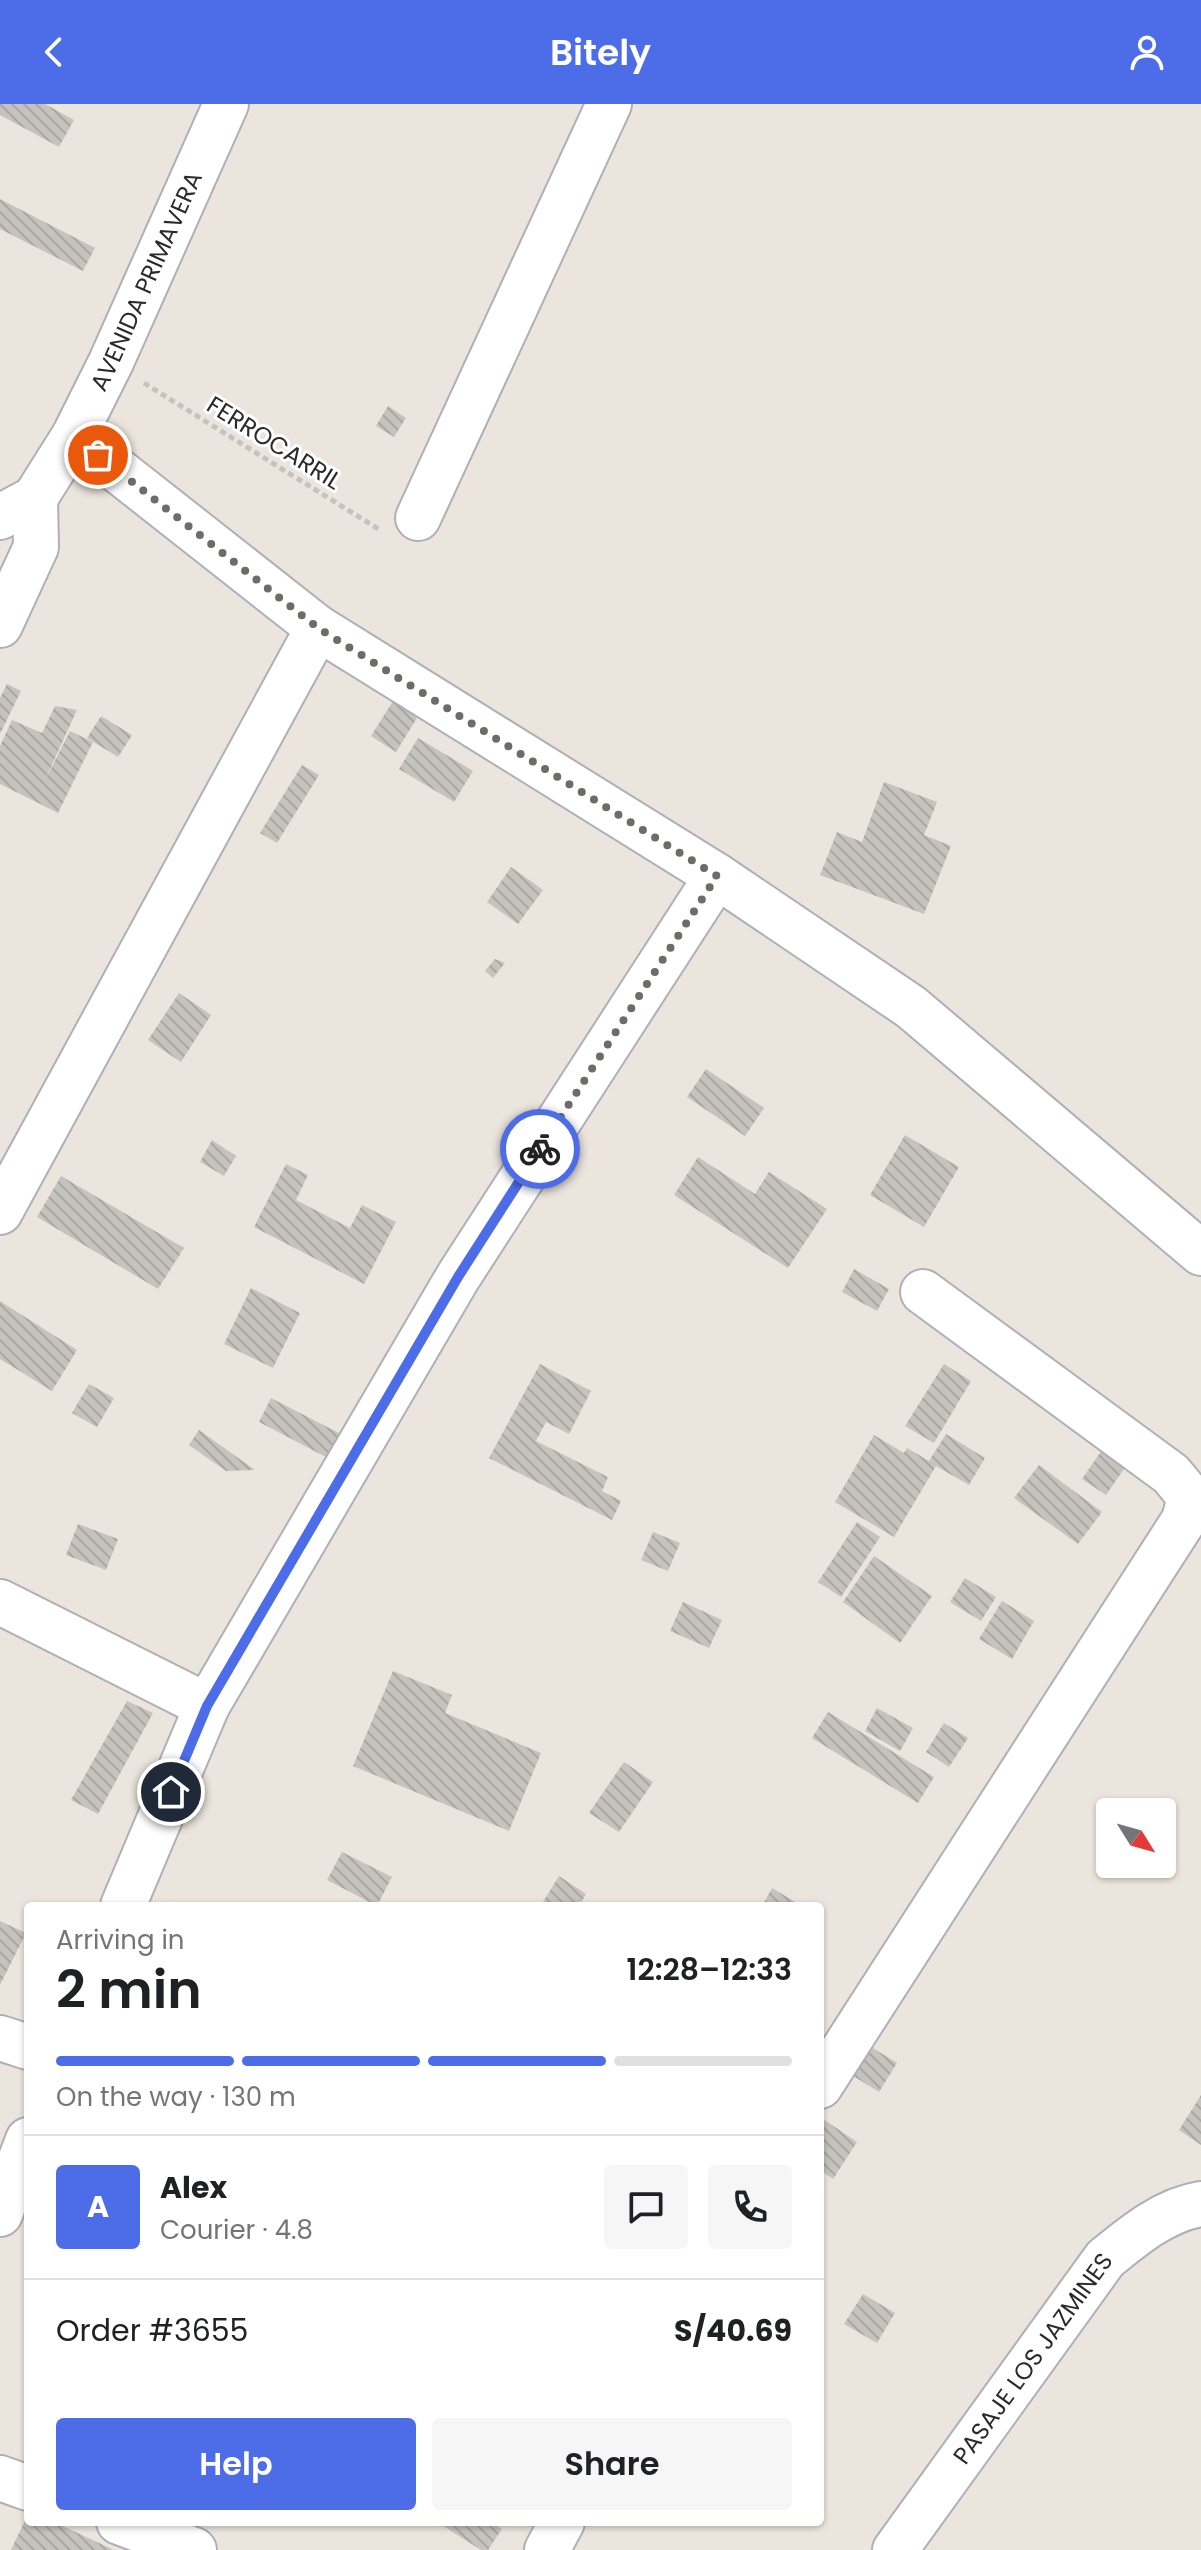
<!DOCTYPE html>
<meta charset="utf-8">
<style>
:root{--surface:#fff;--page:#f6f6f6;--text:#202124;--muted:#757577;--line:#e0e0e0;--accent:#4d6ce8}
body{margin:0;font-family:Poppins,sans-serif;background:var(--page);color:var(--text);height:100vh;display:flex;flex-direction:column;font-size:30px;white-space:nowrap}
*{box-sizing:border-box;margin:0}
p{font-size:26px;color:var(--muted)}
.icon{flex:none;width:44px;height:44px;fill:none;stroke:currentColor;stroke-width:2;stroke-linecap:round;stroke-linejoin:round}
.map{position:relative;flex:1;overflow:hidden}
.details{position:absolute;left:24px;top:1798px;width:800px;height:624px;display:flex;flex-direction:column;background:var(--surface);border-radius:8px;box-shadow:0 2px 6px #0004}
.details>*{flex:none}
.needle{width:52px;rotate:127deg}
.tools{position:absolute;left:1096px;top:1694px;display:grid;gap:16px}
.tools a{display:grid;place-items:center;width:80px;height:80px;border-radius:8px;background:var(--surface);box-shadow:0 2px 6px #0004;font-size:40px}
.pin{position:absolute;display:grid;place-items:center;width:68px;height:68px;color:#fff;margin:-34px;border:4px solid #fff;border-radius:50%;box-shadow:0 2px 8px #0007}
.courier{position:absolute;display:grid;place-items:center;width:80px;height:80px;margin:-40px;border:6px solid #4d6ce8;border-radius:50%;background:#fff;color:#222;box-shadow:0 2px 10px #0007}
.summary em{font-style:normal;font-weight:600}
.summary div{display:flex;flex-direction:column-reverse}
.summary{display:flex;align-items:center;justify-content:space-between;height:136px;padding:0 32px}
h1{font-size:52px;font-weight:600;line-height:60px}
.bar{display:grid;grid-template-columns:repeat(4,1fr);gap:12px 8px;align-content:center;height:96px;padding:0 32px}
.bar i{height:10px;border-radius:6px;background:var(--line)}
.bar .selected{background:var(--accent)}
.bar p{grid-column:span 4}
.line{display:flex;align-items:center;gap:20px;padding:0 32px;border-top:2px solid var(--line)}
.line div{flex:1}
.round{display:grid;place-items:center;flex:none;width:84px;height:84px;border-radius:8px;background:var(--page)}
.button{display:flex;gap:16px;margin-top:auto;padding:16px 32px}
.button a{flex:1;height:92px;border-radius:8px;background:var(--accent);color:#fff;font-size:32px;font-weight:600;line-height:92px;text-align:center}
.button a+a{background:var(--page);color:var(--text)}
header{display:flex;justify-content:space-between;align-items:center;height:104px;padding:0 32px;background:var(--accent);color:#fff;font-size:36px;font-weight:600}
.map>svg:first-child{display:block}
</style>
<header><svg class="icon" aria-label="back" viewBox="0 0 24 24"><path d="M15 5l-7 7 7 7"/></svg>Bitely<svg class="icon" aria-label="person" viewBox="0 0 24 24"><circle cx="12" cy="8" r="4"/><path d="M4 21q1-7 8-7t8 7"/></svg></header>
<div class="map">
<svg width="1201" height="2446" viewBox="0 0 1201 2446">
<defs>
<pattern id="building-back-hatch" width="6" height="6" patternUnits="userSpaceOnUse" patternTransform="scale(2)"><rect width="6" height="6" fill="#c6c2bd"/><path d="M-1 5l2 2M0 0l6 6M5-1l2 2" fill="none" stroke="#aaa7a3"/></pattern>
</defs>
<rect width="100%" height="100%" fill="#ebe5dd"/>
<g fill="url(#building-back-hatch)">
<polygon points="0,0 45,0 74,16 59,43 0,11"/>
<polygon points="0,95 95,144 83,167 0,125"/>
<polygon points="388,302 406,314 394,333 376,322"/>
<polygon points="7,580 21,587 0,630 0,594"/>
<polygon points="393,597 417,614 396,648 371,632"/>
<polygon points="55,602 77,606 44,678 70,627 93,638 58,709 0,680 0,642 12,616 42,629"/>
<polygon points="101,612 132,631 118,653 87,634"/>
<polygon points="418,634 473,667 454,698 399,665"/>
<polygon points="302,661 319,671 277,739 260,729"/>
<polygon points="884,678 937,698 924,731 951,742 924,810 820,771 837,728 862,738"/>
<polygon points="511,763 543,786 518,820 487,798"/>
<polygon points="495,855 505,859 493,874 485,867"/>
<polygon points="179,889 211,911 181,958 148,936"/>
<polygon points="706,965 764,1004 745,1032 687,993"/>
<polygon points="905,1031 959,1063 924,1123 870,1091"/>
<polygon points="212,1036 236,1052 224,1072 200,1058"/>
<polygon points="698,1053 755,1090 769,1068 827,1105 788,1164 674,1091"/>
<polygon points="286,1060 308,1071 296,1096 350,1124 362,1101 396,1118 364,1180 254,1123"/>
<polygon points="61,1072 184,1144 158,1185 37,1113"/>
<polygon points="854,1165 889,1185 877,1207 842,1188"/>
<polygon points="251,1184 300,1209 273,1264 224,1240"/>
<polygon points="0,1197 77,1246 52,1287 0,1255"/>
<polygon points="540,1260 591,1287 569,1330 546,1318 536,1337 608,1373 602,1387 621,1397 612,1416 489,1354"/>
<polygon points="944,1260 971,1277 934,1339 905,1322"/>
<polygon points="89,1280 114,1294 97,1323 72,1309"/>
<polygon points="271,1294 339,1329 326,1353 259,1318"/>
<polygon points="199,1326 255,1366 226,1367 189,1341"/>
<polygon points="946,1330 985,1354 969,1381 936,1362 894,1433 835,1398 874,1331 904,1349 907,1344 929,1357"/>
<polygon points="1102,1346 1126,1362 1106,1391 1082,1375"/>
<polygon points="1039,1361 1102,1408 1078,1440 1014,1394"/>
<polygon points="857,1418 880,1433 841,1493 818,1478"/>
<polygon points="78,1420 118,1435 106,1466 66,1451"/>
<polygon points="653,1428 680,1439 668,1467 641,1456"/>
<polygon points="874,1452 932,1492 900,1539 843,1498"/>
<polygon points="965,1474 996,1493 981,1517 950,1498"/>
<polygon points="1002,1497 1034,1517 1012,1555 979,1535"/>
<polygon points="683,1498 722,1516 709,1544 670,1527"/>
<polygon points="393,1567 452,1591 445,1609 541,1649 509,1727 353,1662"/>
<polygon points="127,1597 153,1609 98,1710 71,1696"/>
<polygon points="877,1604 913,1624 900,1647 865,1627"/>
<polygon points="828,1608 934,1673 918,1699 812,1634"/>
<polygon points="944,1619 968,1634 949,1663 926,1648"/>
<polygon points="624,1658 653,1678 619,1728 589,1709"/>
<polygon points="342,1748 392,1773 377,1802 327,1776"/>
<polygon points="559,1772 586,1790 579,1802 541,1801"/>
<polygon points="772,1784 802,1802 762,1802"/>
<polygon points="0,1817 26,1829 0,1881"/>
<polygon points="868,1941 897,1959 879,1988 850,1970"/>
<polygon points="1201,1991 1201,2041 1179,2026"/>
<polygon points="820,2013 857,2038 833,2075 820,2066"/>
<polygon points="863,2190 895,2209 877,2239 844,2220"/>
<polygon points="28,2410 28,2418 54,2418 114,2446 11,2446"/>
<polygon points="437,2418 491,2418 502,2425 488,2446 481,2446"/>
</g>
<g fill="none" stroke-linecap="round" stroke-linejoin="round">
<g stroke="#aeb0b9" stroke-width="48">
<g id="minor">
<polyline points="74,332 318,524 717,772 911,903 1201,1149"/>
<path id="s1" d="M0,413L35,394L74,332L111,258L226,0"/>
<polyline points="418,414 609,0"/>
<polyline points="0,521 36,443 35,394"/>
<polyline points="0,1108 318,524"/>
<polyline points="0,1498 207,1602"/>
<polyline points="123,1802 207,1602 458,1173 717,772"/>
<polyline points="0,1934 28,1943"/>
<polyline points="820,1982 1184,1416 1190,1393 1171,1370 923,1188"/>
<polyline points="0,2110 28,2036"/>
<polyline points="0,2374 28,2384"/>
<polyline points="119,2418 194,2446"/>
<polyline points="547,2446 562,2418"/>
<path id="s2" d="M895,2446L1105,2155C1133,2132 1164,2106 1201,2100"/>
</g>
</g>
<polyline stroke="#c3c3c3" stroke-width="5" stroke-dasharray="6 4" stroke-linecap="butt" points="144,279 380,426"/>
<use href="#minor" stroke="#fff" stroke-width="44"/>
</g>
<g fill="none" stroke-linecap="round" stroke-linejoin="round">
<polyline stroke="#6e6b69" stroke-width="8" stroke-dasharray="0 14.4" points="98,351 318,524 717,772 540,1045"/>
<polyline stroke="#4d6ce8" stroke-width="10" points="171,1688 207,1602 458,1173 540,1045"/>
</g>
<g text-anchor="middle" stroke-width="6" stroke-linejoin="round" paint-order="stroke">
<g font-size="24" fill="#2a2a2a" stroke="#fff">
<text dy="8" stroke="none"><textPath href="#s1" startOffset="284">AVENIDA PRIMAVERA</textPath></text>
<text transform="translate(274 339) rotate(32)" y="8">FERROCARRIL</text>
<text dy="8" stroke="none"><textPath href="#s2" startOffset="236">PASAJE LOS JAZMINES</textPath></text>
</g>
</g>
</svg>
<div class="tools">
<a><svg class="needle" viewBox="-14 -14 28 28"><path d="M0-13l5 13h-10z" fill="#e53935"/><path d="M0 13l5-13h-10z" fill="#757577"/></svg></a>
</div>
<div class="pin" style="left:98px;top:351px;background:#ea580c"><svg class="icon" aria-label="bag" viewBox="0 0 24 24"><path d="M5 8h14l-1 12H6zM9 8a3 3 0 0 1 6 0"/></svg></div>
<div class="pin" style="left:171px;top:1688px;background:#1f2937"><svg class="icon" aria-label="home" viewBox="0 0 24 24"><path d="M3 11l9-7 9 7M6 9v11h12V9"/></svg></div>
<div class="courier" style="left:540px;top:1045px"><svg class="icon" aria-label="bike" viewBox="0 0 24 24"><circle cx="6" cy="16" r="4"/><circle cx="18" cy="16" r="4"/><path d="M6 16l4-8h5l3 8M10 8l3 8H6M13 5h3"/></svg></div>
<section class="details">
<div class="summary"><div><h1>2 min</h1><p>Arriving in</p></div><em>12:28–12:33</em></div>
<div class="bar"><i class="selected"></i><i class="selected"></i><i class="selected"></i><i></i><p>On the way · 130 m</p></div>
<div class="line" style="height:144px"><b class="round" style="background:var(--accent);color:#fff">A</b><div><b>Alex</b><p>Courier · 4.8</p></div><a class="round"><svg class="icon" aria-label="chat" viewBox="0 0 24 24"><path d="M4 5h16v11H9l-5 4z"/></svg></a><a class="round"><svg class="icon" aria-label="phone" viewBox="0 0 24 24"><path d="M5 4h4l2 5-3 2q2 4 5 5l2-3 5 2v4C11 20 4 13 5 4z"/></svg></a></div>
<div class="line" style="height:104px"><div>Order #3655</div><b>S/40.69</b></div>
<div class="button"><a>Help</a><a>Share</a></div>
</section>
</div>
